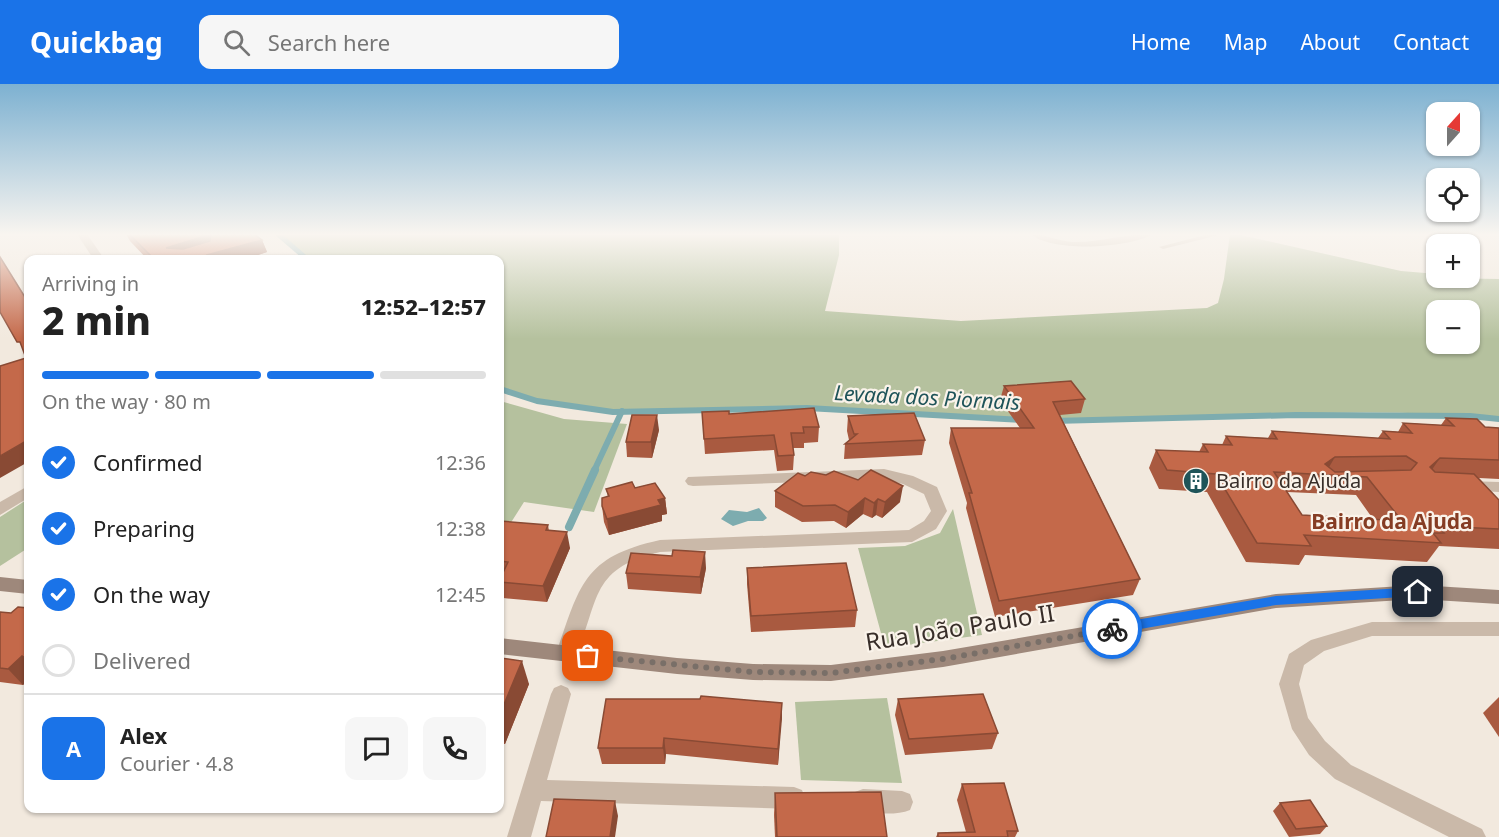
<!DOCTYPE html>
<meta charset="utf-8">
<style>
:root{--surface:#fff;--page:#f6f6f6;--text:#222;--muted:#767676;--line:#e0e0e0;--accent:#1a73e8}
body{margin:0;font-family:"Noto Sans",sans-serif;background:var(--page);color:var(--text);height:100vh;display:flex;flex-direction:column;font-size:22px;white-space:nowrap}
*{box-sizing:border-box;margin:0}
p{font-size:20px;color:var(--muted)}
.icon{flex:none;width:33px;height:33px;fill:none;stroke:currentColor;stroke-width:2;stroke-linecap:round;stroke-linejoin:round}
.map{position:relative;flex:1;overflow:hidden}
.drawer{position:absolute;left:24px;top:171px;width:480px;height:558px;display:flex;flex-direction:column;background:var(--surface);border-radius:12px;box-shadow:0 2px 4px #0004}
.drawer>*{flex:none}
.needle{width:39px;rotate:21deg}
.controls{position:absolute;left:1426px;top:18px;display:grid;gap:12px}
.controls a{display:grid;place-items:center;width:54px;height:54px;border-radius:12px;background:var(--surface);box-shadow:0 2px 4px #0004;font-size:30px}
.pin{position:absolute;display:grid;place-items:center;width:51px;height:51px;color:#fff;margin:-26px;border-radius:12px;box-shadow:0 3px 9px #0006}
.courier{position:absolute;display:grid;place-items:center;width:60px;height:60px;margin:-30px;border:4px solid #1a73e8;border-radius:50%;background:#fff;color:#222;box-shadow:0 2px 8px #0007}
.overview em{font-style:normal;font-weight:800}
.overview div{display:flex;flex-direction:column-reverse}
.overview{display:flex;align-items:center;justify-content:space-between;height:102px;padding:0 18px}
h1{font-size:39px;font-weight:800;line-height:45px}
.bar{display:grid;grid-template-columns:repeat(4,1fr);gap:9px 6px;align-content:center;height:72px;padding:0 18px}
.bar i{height:8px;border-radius:4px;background:var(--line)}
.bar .selected{background:var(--accent)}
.bar p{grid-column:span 4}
.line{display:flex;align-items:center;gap:15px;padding:0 18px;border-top:2px solid var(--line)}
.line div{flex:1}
.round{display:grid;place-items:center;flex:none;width:63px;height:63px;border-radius:12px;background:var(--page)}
ol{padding:0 18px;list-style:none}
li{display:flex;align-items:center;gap:18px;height:66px}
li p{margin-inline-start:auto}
li .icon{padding:6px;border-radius:50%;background:var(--accent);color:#fff;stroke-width:4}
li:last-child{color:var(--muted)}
li i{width:33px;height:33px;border:3px solid var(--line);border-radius:50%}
header{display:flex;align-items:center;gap:36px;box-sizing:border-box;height:84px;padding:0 30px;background:var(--accent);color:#fff}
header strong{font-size:28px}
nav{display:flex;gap:33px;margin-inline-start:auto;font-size:21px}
.search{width:420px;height:54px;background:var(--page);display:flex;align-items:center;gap:15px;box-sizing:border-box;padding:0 21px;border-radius:12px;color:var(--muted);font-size:22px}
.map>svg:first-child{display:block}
</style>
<header>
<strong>Quickbag</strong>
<div class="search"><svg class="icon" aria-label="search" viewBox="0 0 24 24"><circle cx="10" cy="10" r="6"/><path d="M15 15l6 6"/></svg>Search here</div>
<nav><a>Home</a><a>Map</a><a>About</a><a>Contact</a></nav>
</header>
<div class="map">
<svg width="1499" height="753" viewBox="0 0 1499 753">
<rect width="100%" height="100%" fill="#f2e9de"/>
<g fill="#b5c19e" fill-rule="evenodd">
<path d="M280,150H839V171L825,227L961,237L1207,224L1218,219L1224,195L1230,150H1236L1401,187L1437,190V194L1499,195V334C1348,320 1196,337 1045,337C965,336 884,322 804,323C702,324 596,342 500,304V176L310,175ZM1437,226H1470V260H1437Z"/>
<polygon points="500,317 564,335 627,340 594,428 524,418 500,456"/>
<polygon points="28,415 28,464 0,482 0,433"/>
<polygon points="953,425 982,551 885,564 858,464 905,462 940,449"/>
<polygon points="887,614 902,699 801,696 795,618"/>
</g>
<polygon fill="#7dacaf" points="759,424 767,434 763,437 748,437 733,442 721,435 729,426 747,428"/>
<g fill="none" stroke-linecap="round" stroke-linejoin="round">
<polyline stroke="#7dacaf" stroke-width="5" points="278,150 308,176"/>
<g stroke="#7dacaf" stroke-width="6">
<polyline points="500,305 537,317 613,328 807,324 1021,336"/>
<polyline points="1053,337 1296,331 1470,332 1499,335"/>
<polyline points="594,387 622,327"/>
</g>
<polyline stroke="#7dacaf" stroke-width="8" points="569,443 595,386"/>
<g fill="#cab9a9" fill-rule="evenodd">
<path d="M1031,150C1045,150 1057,157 1072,158C1100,159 1126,149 1153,150C1130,164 1052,169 1031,150Z"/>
<polygon points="1209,150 1223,150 1163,165 1159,163"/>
</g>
<g fill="#cab9a9" fill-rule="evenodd">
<polygon points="77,150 87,150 105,176 94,176"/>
<path d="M884,385L913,392L937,403L947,427L936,445L912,458L660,468C586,485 601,520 573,576L566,578L559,576L556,570C580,501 583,473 660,456L909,446L924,437L931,427L924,410L903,400L884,395L693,402L688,401L685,397L688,393Z"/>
<polygon points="1466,397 1499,398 1499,408 1460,406 1458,402"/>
<polygon points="28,402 28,414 0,431 0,418"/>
<polygon points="1372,538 1499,538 1499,552 1372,552 1324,567 1304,581 1299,600 1308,634 1325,657 1351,681 1482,745 1486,753 1449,753 1335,695 1309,671 1292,645 1279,600 1289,570 1311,556"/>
<polygon points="561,601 568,604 571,610 547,696 794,703 802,706 805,714 802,722 794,725 541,717 531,753 507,753 551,610 554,604"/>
<path d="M863,705L902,707L910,710L913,718L910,726C895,732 870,730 855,724L852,716L855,708Z"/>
</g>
<g fill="#9e887b" fill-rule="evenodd">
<polygon points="0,493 28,496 28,510 0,507"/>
<polygon points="1418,501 1499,506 1499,520 1418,515 1276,524 943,583 831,597 753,596 677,590 500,570 500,554 677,574 753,580 831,581 943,567 1276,510"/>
</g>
</g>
<g fill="#a95a40" fill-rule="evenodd">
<polygon points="126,150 254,150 262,156 267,168 243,176 148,176 130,157"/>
<polygon points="1004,302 1085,315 1081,329 1060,331 1140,495 1133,511 995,533 966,424 967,419 949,359 951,344 1020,344 1000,316"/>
<polygon points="702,328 729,330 819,343 818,358 804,359 804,364 793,364 794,371 793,386 777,387 774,366 705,370"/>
<polygon points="848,332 925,356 922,371 844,375 845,360 849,356 847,347"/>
<path d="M1446,334L1485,343L1499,344V395L1479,394L1499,416V465L1439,462L1427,478L1305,471L1299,481L1246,478L1207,408L1159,405L1149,384L1156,366L1199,368L1203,360L1222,361L1226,352L1268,354L1272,347L1378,354L1383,347L1398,348L1403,339L1441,341ZM1287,408L1356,411L1373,435L1302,431Z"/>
<polygon points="659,346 652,374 627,373 626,358"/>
<polygon points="805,392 900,418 882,434 876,431 872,434 863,430 846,444 834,437 802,438 775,423 775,407"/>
<polygon points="635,404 665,414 667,430 662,431 662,437 609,451 604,438 602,422 608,413 606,405"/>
<polygon points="500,438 548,441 549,447 570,464 547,518 503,514 500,502 500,495 501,493 500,493"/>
<polygon points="706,484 701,510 628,505 626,489"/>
<polygon points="747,484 857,526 855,543 751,548 747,500"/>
<polygon points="28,524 28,596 23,601 0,598 0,528 11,529"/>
<polygon points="500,574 529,600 505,660 500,660"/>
<polygon points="1499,613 1499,653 1483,629"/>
<polygon points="898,615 998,649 992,665 905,671 895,631"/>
<polygon points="782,619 778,681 666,670 665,680 602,680 598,664"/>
<polygon points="962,700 1018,747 1015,753 936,753 938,749 966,748 957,716"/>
<polygon points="775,709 887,753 775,753 774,731"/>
<polygon points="1280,719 1327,742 1320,750 1289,753 1273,727"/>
</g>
<g fill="#894a34">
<polygon points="211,150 217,162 174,176 166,164"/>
<polygon points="262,156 267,168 243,176 209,176 207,171"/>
<polygon points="657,331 659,346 652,374 651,358"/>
<polygon points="28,356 28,378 0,394 0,372"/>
<polygon points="1335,373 1325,390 1325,380"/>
<polygon points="1440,374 1427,393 1430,383"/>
<polygon points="903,402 900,418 882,434 885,418"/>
<polygon points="665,414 667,430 662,431 662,437 609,451 607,435"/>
<polygon points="865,414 863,430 846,444 848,428"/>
<polygon points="878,415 876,431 872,434 874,419"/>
<polygon points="567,448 570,464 547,518 543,502"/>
<polygon points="705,468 706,484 701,510 700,493"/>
<polygon points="22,572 28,579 28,596 23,601 8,585"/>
<polygon points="522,577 529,600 505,660 500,645 500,630"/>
<polygon points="782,619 782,635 778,681 778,665"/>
<polygon points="664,654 666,670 665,680 663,664"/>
<polygon points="615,717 618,732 615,753 610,753"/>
</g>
<g fill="#c4694a" stroke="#894a34" stroke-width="1.5" fill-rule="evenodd">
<path d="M129,150H254L262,156L207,171L211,176H155ZM211,150L210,157L183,165L166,164Z"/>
<polygon points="0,173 28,218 28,356 0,372 0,282 26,274 20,258 17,258 0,228"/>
<polygon points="1071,297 1085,315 1053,318 1140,495 999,517 969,409 972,409 951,344 1034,344 1004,302"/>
<polygon points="814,324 819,343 803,343 804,349 791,349 794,371 778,372 774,351 704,355 702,328 729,327 729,330"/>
<polygon points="914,329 925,356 845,360 857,350 854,350 848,332"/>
<polygon points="632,331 657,331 651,358 626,358"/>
<path d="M1446,334L1477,335L1485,343L1499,344V376L1440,374L1430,383L1435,388L1474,390L1499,416V445L1438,442L1444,449H1433L1441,459L1304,451L1311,462L1257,459L1216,390L1167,386L1156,366L1208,368L1203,360L1232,361L1226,352L1277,355L1272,347L1390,355L1383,347L1412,349L1403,339L1454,342ZM1406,372L1417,379L1411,386L1335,388L1325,380L1335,373ZM1274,388L1367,393L1402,437L1302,431Z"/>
<polygon points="871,386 903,402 885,418 878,415 874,419 865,414 848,428 835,421 803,422 775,407 798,389 805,392 811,388 826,391 834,387 858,396"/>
<polygon points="632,398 635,404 655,399 665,414 658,416 661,421 607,435 602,422 602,414 609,412 606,405"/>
<polygon points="500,437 548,441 546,446 567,448 543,502 500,498 500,495 508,478 500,477"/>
<polygon points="673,466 705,468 700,493 626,489 631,469 672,472"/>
<polygon points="846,479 857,526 751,532 747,484"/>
<polygon points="18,523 28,524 28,576 22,572 8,585 0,584 0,528 11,529"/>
<polygon points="500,574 522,577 500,630"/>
<polygon points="983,610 998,649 909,655 898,615"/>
<polygon points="701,612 782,619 778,665 664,654 663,664 598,664 606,615 700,615"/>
<polygon points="1004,699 1018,747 1007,747 1008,753 938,753 938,749 975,748 962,700"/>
<polygon points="881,708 887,753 777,753 775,709"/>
<polygon points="554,715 615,717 610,753 546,753"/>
<polygon points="1310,716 1327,742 1296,745 1280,719"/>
</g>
<linearGradient id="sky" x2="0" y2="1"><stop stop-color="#7db1d1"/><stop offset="0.59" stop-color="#f9f5f0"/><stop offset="1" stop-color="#f9f5f0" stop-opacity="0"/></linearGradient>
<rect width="1499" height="255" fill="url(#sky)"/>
<polygon fill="#1a73e8" points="1418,503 1424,508 1418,512 1276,521 1112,550 1106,545 1112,540 1276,512"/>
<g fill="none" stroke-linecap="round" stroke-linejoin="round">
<polyline stroke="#796f68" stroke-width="6" stroke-dasharray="0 10.8" points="588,572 753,588 831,589 943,575 1112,545"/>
</g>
<defs>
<g id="building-disc" transform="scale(1.35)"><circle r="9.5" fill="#1f5459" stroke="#faf3ea"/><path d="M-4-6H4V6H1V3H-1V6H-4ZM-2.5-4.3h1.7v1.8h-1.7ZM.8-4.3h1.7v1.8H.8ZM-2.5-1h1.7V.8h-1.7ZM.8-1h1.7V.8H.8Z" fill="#fff"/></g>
</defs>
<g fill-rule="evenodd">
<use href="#building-disc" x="1196" y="397"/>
</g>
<g text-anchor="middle" stroke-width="4.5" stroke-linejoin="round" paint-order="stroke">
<g font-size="20" fill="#382e29" stroke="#faf3ea" text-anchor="start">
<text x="1216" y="404">Bairro da Ajuda</text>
</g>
<g font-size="21" font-style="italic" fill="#1f5459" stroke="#faf3ea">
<text transform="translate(927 314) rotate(3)" y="7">Levada dos Piornais</text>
</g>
<g font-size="21" font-weight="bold" fill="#853c23" stroke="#faf3ea">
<text x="1392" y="445">Bairro da Ajuda</text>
</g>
<g font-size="24" fill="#382e29" stroke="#faf3ea">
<text transform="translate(960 544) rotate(-9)" y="8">Rua João Paulo II</text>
</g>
</g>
</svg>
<div class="controls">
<a><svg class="needle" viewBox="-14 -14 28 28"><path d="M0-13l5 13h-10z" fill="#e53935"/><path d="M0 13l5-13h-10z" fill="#767676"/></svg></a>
<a><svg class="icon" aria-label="locate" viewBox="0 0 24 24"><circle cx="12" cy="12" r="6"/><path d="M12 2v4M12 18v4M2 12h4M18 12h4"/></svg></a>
<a>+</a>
<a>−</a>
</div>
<div class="pin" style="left:588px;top:572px;background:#ea580c"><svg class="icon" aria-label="bag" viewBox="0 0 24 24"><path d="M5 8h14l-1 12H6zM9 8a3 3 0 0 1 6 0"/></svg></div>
<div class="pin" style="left:1418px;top:508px;background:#1f2937"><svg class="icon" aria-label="home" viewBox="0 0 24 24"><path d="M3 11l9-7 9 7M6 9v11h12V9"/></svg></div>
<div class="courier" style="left:1112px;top:545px"><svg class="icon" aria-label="bike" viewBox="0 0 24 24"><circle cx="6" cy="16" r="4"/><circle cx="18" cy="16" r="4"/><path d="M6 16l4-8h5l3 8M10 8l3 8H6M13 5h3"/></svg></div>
<section class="drawer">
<div class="overview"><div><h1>2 min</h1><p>Arriving in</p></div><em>12:52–12:57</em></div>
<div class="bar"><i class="selected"></i><i class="selected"></i><i class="selected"></i><i></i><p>On the way · 80 m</p></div>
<ol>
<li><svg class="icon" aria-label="check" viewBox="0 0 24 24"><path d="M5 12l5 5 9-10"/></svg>Confirmed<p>12:36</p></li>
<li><svg class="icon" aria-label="check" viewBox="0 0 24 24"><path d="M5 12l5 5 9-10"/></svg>Preparing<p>12:38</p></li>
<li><svg class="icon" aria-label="check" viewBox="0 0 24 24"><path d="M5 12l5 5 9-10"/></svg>On the way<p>12:45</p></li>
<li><i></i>Delivered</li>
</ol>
<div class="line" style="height:108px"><b class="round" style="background:var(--accent);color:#fff">A</b><div><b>Alex</b><p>Courier · 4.8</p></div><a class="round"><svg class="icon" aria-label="chat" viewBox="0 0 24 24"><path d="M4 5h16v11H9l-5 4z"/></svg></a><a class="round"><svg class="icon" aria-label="phone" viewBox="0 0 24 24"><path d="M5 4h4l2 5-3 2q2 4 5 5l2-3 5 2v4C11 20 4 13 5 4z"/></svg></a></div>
</section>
</div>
